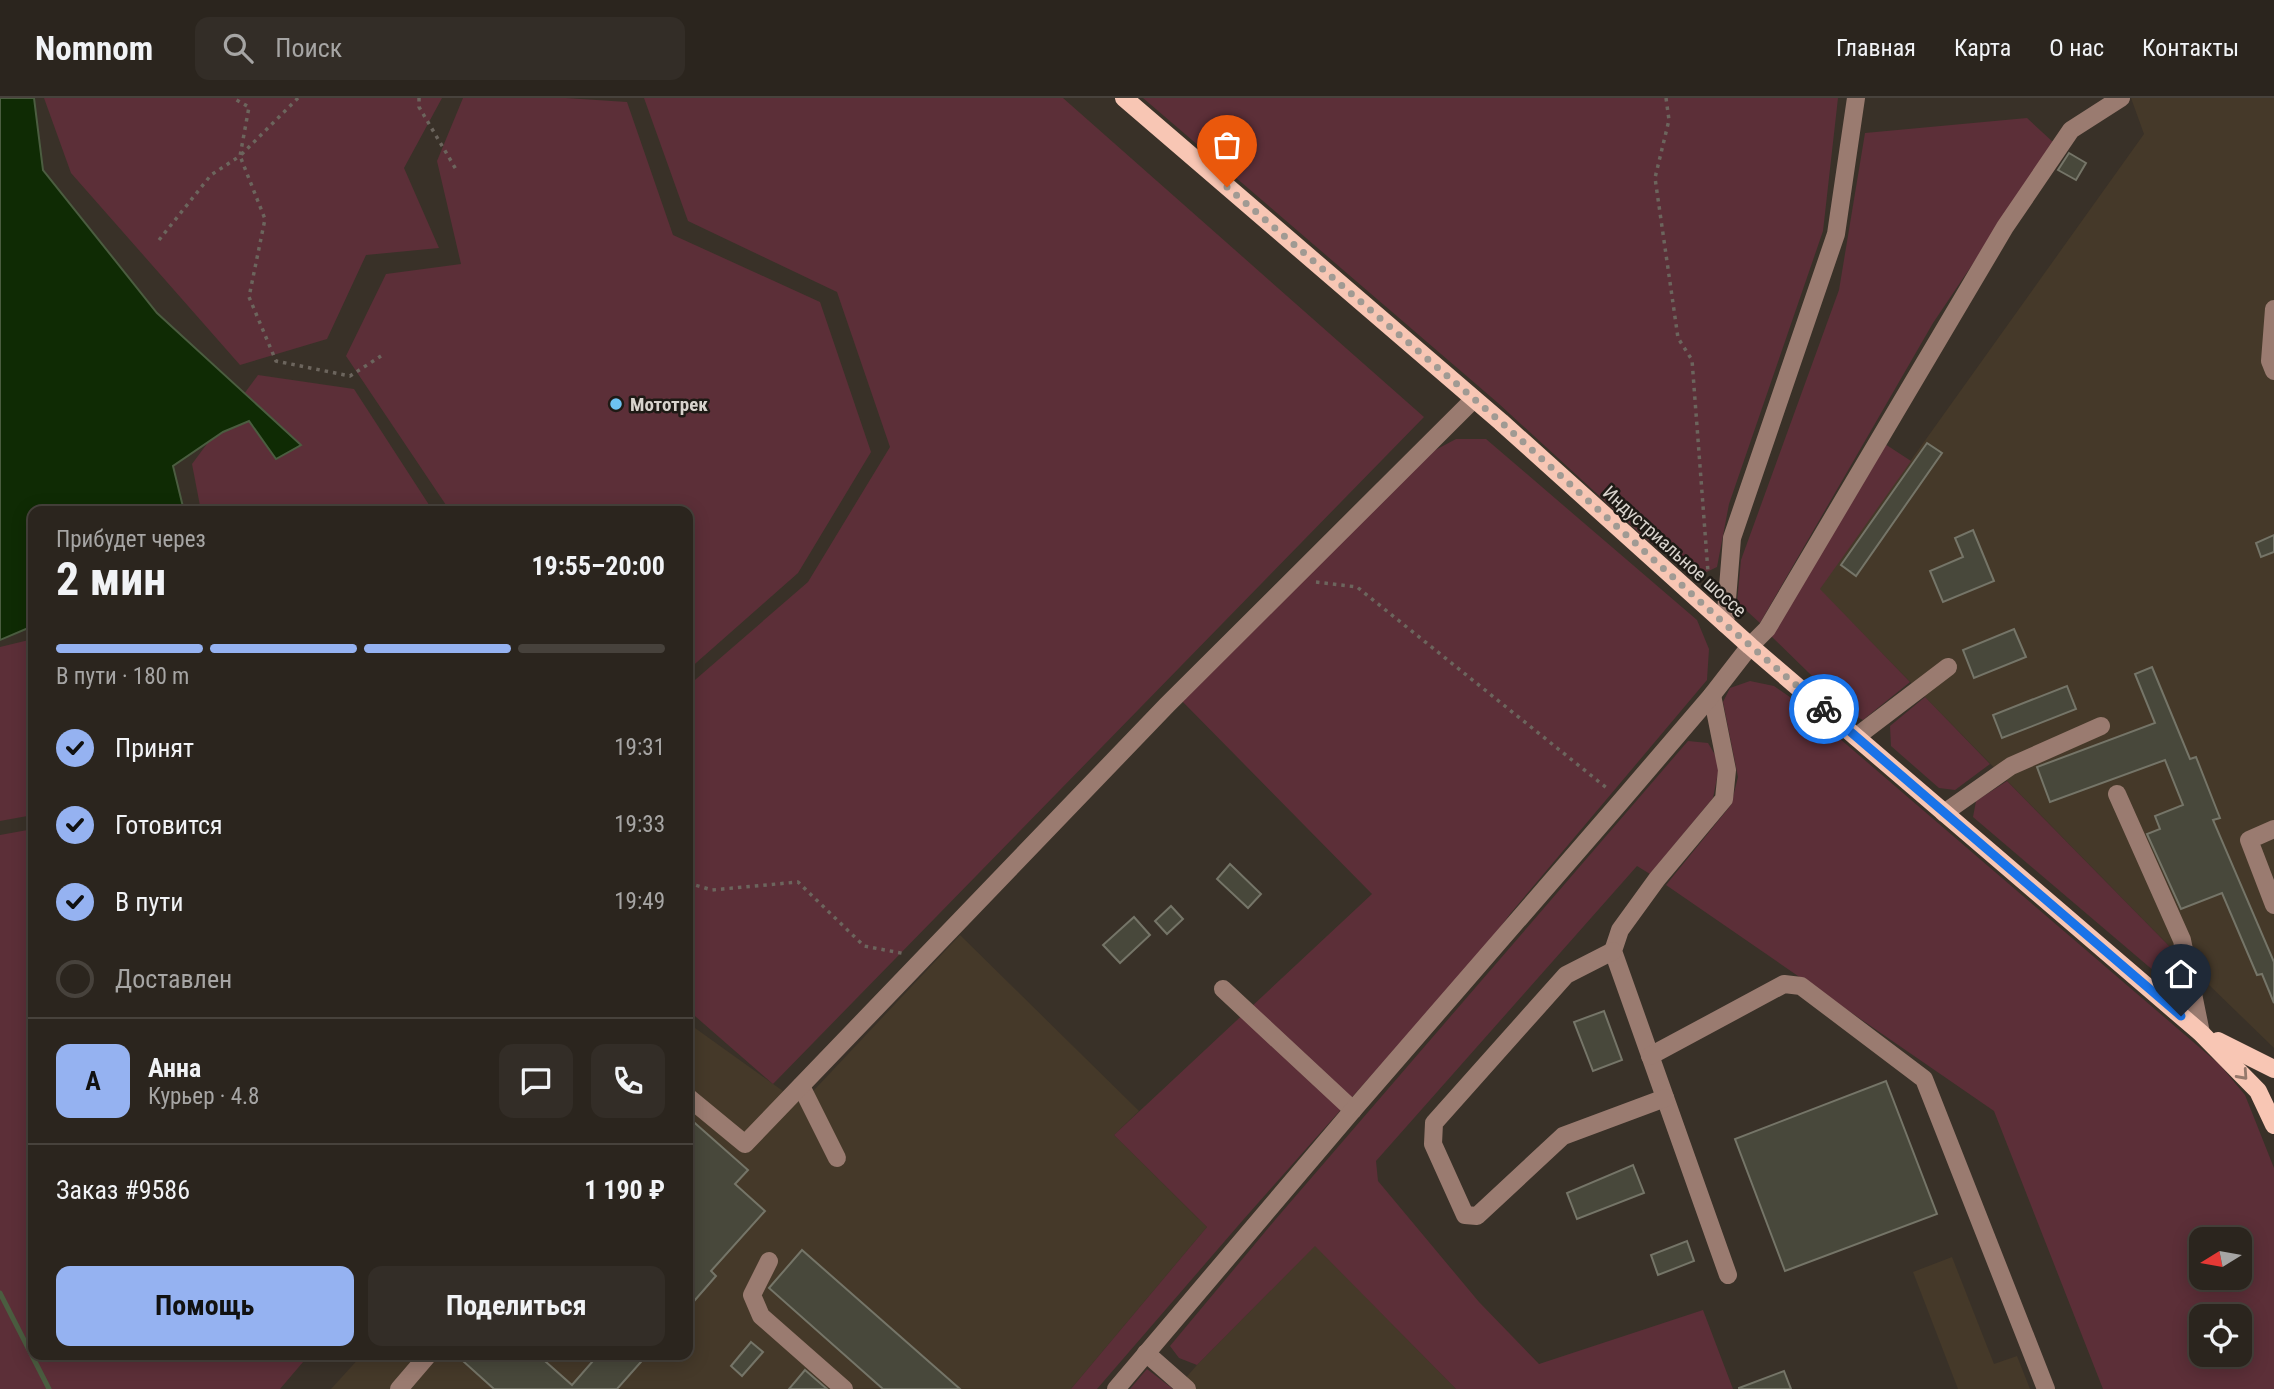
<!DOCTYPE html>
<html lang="ru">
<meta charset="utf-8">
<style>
:root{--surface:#2b251e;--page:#332d27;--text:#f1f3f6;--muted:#a6a5a4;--line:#47423c;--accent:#95b2f1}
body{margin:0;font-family:"Roboto Condensed",sans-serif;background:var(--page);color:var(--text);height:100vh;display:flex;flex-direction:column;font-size:26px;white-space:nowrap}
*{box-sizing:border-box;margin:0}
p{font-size:23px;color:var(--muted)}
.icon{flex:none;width:38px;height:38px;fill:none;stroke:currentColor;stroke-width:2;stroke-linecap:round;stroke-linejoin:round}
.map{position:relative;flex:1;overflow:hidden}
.drawer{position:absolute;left:28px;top:408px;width:665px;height:854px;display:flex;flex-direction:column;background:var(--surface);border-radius:14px;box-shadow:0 4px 18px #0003,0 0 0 2px var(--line)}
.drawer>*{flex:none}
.needle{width:46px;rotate:259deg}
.buttons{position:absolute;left:2189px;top:1129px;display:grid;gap:14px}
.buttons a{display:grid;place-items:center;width:63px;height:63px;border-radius:14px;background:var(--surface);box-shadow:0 4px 18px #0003,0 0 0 2px var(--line);font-size:35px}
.pin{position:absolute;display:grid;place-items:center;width:60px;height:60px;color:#fff;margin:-72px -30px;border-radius:50% 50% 50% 0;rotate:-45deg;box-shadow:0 0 7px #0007}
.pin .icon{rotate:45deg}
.courier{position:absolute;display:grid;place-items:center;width:70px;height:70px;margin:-35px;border:5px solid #1a73e8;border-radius:50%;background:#fff;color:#222;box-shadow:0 2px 9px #0007}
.headline em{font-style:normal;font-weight:700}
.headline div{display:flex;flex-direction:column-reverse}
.headline{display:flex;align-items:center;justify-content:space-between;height:119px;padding:0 28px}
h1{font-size:46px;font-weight:700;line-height:52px}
.bar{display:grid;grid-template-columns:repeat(4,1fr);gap:10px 7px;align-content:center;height:84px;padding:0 28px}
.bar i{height:9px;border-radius:5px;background:var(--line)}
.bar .active{background:var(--accent)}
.bar p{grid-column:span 4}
.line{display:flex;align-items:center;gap:18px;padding:0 28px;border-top:2px solid var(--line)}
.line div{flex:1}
.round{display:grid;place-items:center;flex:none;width:74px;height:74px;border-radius:14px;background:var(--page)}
ol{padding:0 28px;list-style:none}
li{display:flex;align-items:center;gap:21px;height:77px}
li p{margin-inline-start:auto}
li .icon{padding:7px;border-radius:50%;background:var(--accent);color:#111;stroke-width:4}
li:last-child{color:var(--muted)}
li i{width:38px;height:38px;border:4px solid var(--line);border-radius:50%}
.button{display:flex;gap:14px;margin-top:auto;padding:14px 28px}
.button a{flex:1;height:80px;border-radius:14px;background:var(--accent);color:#111;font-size:28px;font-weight:700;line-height:80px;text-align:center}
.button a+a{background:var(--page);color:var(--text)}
header{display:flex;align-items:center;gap:42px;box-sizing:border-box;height:98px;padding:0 35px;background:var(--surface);border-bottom:2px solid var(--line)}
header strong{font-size:33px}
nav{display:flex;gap:38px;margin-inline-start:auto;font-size:24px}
.search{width:490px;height:63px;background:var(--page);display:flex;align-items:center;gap:18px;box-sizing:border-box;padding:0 24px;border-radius:14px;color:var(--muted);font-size:26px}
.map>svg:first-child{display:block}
</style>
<header>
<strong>Nomnom</strong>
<div class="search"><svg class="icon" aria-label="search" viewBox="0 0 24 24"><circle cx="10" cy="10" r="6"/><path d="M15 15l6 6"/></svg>Поиск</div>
<nav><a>Главная</a><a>Карта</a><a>О нас</a><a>Контакты</a></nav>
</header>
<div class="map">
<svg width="2274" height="1291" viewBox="0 0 2274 1291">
<rect width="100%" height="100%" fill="#393128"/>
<g fill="#453929">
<polygon points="2131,0 2274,0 2274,950 2171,850 1819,491 2144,36"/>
<polygon points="960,837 1139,1013 1114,1037 1207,1129 1071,1291 331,1291 362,1257 688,1256 688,925 801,1006"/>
<polygon points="1315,1147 1456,1291 1176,1291 1197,1267"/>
<polygon points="1952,1159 1994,1266 2017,1258 2030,1291 1958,1291 1913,1174"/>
</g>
<g fill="#5c2f38" fill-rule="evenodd">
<polygon points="44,0 442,0 404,70 439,150 366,157 327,241 240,267 71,75"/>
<polygon points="463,0 566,0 627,4 673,137 820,204 871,354 798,475 688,572 688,413 450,413 346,258 386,176 461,166 437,63"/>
<polygon points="644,0 1063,0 1424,319 773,986 688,912 688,588 808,484 890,349 837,194 688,123"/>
<polygon points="1143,0 1838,0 1823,133 1729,406 1717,469 1696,479 1643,438 1498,305"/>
<polygon points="2027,20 2054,45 1933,225 1760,525 1737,504 1741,462 1839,192 1865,35"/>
<polygon points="258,277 354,291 433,413 201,413 192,366"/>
<polygon points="1456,341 1486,341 1697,522 1709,551 1707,582 1510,816 1488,846 1243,1122 1097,1291 1071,1291 1207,1129 1114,1037 1372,796 1179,600 1424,358"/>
<polygon points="1885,346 1911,363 1820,491 1910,584 1863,622 1851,616 1771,538"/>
<polygon points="33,541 33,717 0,723 0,549"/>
<path d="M1750,583L1774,588L1797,604L2220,967L2245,997L2274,1070V1291H2103L1994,1013L1666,787L1731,707L1738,679L1723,604L1730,590ZM2202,1141H2240V1180H2202ZM2202,1218H2240V1256H2202Z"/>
<polygon points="1925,599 1990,666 1955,692 1939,690 1891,648 1890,628"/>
<polygon points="1688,643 1708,645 1720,665 1713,700 1650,776 1637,768 1376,1063 1378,1083 1479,1204 1539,1266 1703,1212 1733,1291 1456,1291 1315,1148 1197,1267 1179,1260 1170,1248 1275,1122"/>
<polygon points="2007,683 2171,850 2174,868 2161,879 1973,719 1976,703"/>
<polygon points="33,731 33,1256 309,1257 280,1291 0,1291 0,737"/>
<polygon points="1147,1271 1173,1291 1130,1291"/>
</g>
<polygon fill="#0f2b04" stroke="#4b5d40" stroke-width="2" points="0,0 34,0 43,72 157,215 301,347 276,361 249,323 223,334 173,368 184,413 33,413 33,528 0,542"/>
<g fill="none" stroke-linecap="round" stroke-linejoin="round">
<polyline stroke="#4b5d40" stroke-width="5" points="0,1195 49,1291"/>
</g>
<g fill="#48483b" stroke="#757568" stroke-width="2">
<polygon points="2069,55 2086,65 2076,82 2058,72"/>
<polygon points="1927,345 1942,355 1856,478 1841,467"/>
<polygon points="1973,432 1994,483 1943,504 1930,473 1963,459 1955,440"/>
<polygon points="2274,437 2274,454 2261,459 2256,445"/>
<polygon points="2014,531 2026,559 1974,580 1963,552"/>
<polygon points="2152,569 2190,661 2196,659 2220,720 2213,722 2274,864 2274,905 2262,876 2257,877 2222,795 2181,811 2147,736 2160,731 2155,718 2183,707 2165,662 2050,704 2037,669 2155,625 2135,576"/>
<polygon points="2067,588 2076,611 2002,640 1993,617"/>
<polygon points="1230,766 1261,796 1248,810 1217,781"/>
<polygon points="1171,808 1183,821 1167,836 1155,823"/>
<polygon points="1134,819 1150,837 1120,865 1103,847"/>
<polygon points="1604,913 1622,962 1593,973 1574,924"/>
<polygon points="1886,983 1937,1116 1785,1173 1735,1041"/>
<polygon points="688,1019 748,1072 735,1086 765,1113 711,1173 716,1178 688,1210"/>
<polygon points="1633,1067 1644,1095 1577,1121 1567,1095"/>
<polygon points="1687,1143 1694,1163 1658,1177 1651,1157"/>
<polygon points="802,1152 960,1291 883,1291 769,1190"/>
<polygon points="751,1244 763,1254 742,1278 731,1268"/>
<polygon points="471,1256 537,1256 572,1287 599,1256 648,1256 617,1291 494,1291 464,1264"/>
<polygon points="805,1272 827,1291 789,1291"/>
<polygon points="1784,1273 1791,1291 1739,1291 1739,1290"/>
</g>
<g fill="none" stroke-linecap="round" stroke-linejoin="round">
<g stroke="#6c655d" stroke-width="3.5" stroke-dasharray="3.5 5" stroke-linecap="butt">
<polyline points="298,0 240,58 265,121 249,199 276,263 350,278 381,258"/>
<polyline points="419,0 419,9 457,73"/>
<polyline points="1666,0 1669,22 1655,80 1678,240 1692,262 1708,474"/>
<polyline points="159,142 211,77 240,58 249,9 233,0"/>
<polyline points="1316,484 1357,489 1608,691"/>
<polyline points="688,785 712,792 798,784 864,848 906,856"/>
</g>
<g stroke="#9a7b70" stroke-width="18">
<polyline points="2274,211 2270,263 2274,273"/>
<polyline points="1725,526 1732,440 1836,136 1856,0"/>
<polyline points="1712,597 1727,672 1724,701 1657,781 1620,832 1613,853 1728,1177"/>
<polyline points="1856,639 1948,569"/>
<polyline points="2117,696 2182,842 2201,935"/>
<polyline points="1944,715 2011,668 2101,628"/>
<polyline points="2274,731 2249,742 2274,807"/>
<polyline points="1613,853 1566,877 1434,1025 1433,1046 1465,1117 1477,1118 1563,1038 1665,1000"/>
<polyline points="1223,891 1353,1012"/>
<polyline points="1650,958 1784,886 1801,888 1924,981 2046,1291"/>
<polyline points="801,988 837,1060"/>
<polyline points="688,999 745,1046 1167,607 1474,301"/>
<polyline points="769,1163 752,1197 761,1218 844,1291"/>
<polyline points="1146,1255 1187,1291"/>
<polyline points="399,1291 429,1256"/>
<polyline points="1116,1291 1353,1012 1622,702 1712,597 1750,548 1767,531 2005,129 2071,32 2121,0"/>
</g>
<g stroke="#f8c6b4" stroke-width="18">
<polyline points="1124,0 1501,324 1750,548 2201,935 2258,993 2274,1027"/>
<polyline points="2218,943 2274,971"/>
</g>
</g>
<defs><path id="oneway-chevron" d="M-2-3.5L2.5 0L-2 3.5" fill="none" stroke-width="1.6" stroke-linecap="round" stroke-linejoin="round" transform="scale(1.75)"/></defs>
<use stroke="#96796c" href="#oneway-chevron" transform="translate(2243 977) rotate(48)"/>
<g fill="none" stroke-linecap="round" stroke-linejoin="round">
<polyline stroke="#a09a93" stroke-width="7" stroke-dasharray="0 12.6" points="1227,89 1501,324 1725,526 1824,611"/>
<polyline stroke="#1a73e8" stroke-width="9" points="1824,611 2181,918"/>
</g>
<circle fill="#6dc2f3" stroke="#1e1a15" stroke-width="2.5" cx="616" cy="306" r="7"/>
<g text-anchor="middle" stroke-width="5" stroke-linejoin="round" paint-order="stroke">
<g font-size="19" font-weight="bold" fill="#d8d3cd" stroke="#1e1a15" text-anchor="start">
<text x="630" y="313">Мототрек</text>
</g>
<g font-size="19" fill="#d8d3cd" stroke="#1e1a15">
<text transform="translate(1675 453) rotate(42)" y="7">Индустриальное шоссе</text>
</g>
</g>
</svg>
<div class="buttons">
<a><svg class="needle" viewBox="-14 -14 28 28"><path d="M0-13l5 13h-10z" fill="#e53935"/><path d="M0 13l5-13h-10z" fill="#a6a5a4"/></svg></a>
<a><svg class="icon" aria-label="locate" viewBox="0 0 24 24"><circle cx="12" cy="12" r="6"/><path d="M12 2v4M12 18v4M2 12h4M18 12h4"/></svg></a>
</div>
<div class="pin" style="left:1227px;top:89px;background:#ea580c"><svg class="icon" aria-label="bag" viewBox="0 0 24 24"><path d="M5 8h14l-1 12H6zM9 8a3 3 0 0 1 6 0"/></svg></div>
<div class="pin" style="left:2181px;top:918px;background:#1f2937"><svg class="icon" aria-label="home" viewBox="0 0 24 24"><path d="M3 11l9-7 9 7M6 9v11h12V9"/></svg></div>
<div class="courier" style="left:1824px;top:611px"><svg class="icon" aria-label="bike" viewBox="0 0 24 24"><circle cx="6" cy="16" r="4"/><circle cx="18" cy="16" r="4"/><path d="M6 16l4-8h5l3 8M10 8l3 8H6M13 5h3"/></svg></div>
<section class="drawer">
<div class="headline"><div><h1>2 мин</h1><p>Прибудет через</p></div><em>19:55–20:00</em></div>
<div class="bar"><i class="active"></i><i class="active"></i><i class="active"></i><i></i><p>В пути · 180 m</p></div>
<ol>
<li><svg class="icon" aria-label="check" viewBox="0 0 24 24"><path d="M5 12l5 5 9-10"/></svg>Принят<p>19:31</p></li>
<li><svg class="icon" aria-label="check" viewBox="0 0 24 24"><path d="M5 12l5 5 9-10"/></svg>Готовится<p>19:33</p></li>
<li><svg class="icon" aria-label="check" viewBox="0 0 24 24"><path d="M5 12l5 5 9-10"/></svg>В пути<p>19:49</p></li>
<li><i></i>Доставлен</li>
</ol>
<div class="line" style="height:126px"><b class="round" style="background:var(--accent);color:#111">А</b><div><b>Анна</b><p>Курьер · 4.8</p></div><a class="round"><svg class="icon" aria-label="chat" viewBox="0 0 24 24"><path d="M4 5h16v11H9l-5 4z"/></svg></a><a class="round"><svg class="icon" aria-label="phone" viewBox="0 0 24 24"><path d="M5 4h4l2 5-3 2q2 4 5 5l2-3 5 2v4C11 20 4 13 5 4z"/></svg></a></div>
<div class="line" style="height:91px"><div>Заказ #9586</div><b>1 190 ₽</b></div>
<div class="button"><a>Помощь</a><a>Поделиться</a></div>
</section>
</div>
